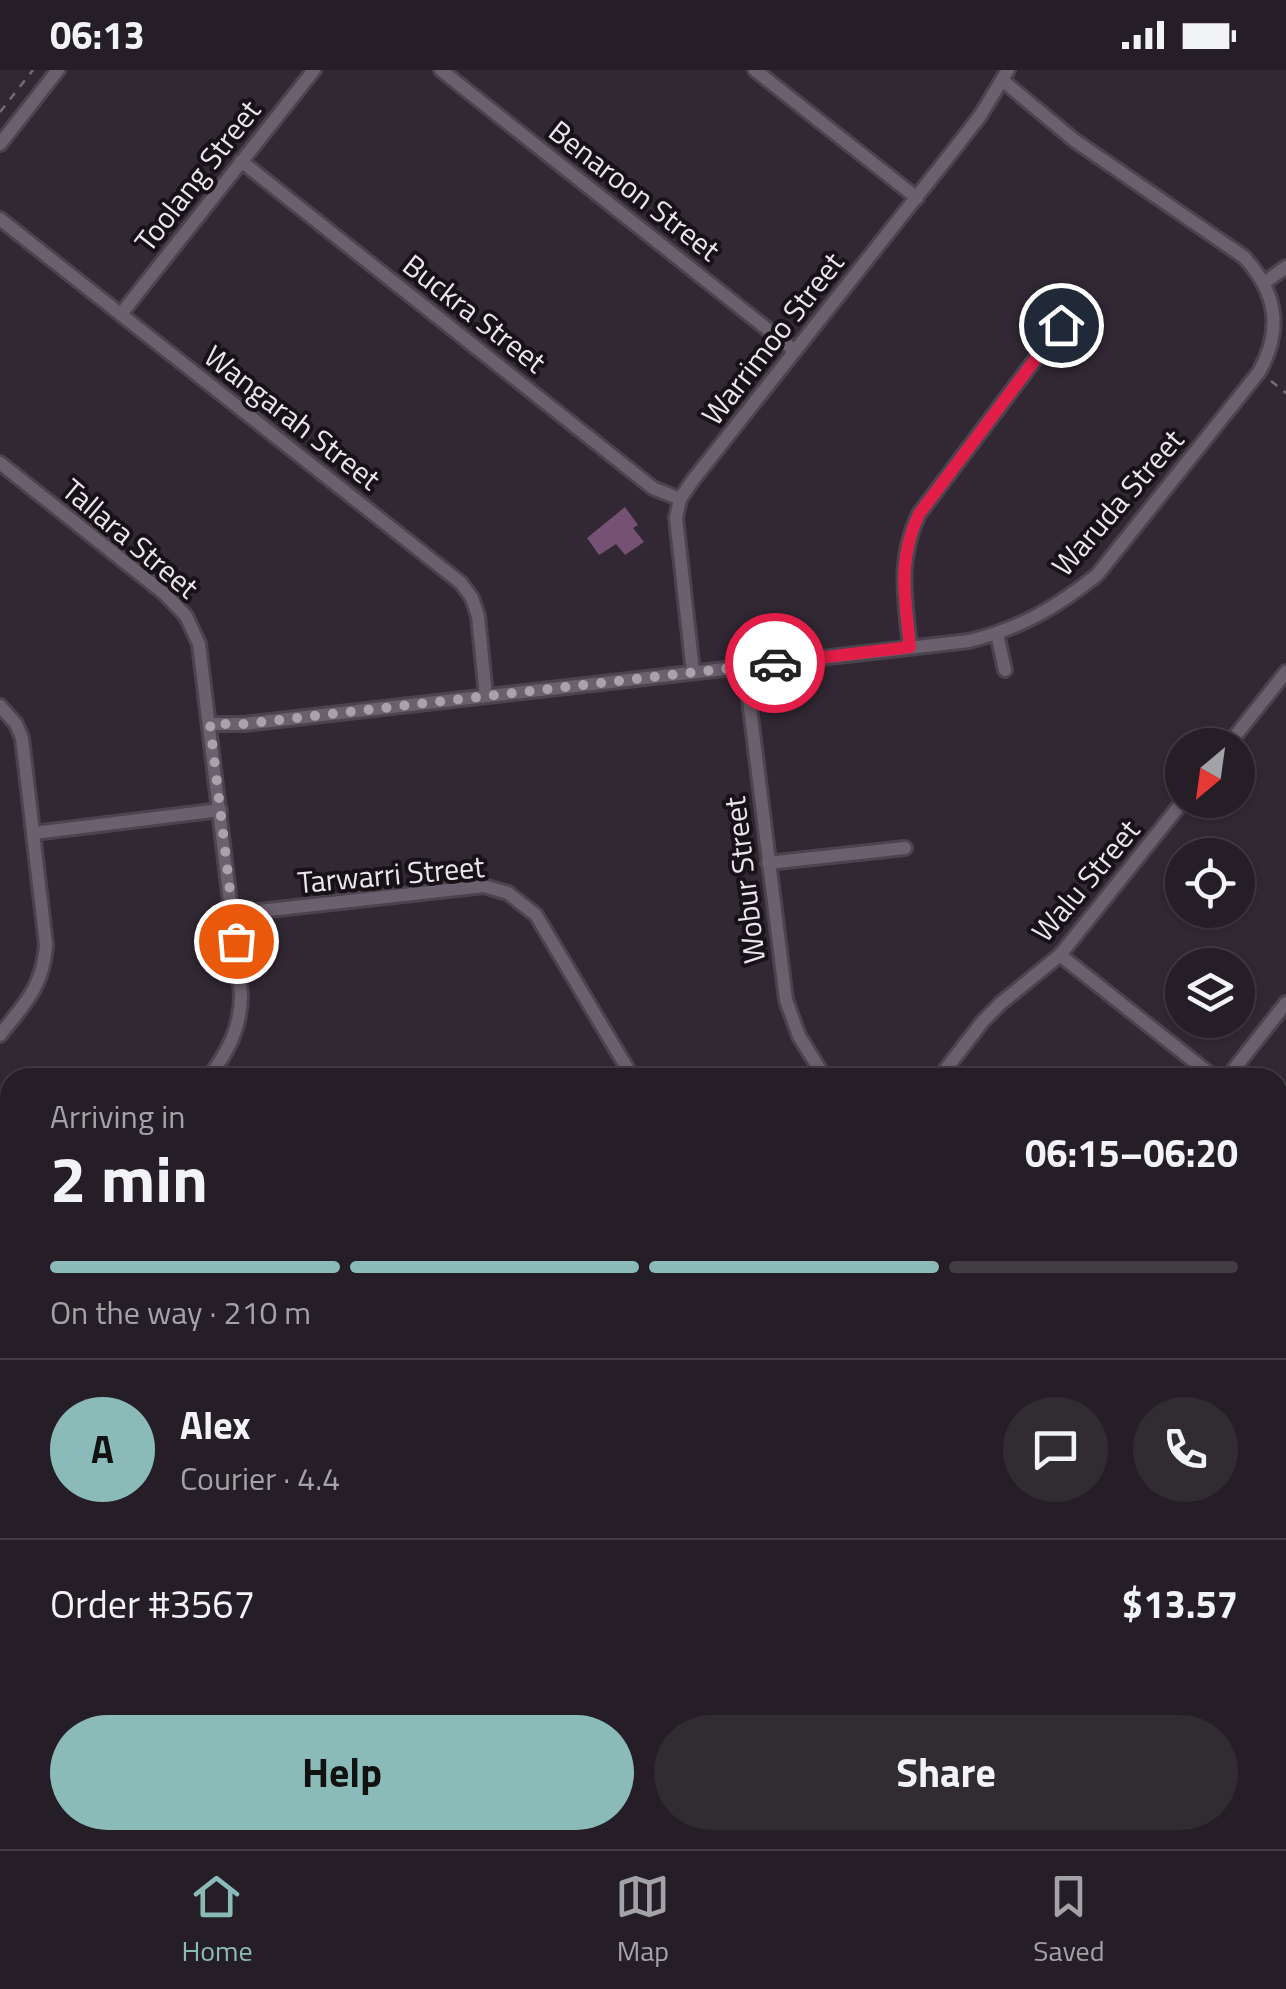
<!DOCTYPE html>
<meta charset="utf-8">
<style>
:root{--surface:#251e26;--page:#312b32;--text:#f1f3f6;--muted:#a3a2a7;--line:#423c43;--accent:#8bbbb9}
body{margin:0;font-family:"Titillium Web",sans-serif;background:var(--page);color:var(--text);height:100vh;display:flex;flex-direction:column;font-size:38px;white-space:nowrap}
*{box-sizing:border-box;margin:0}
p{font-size:32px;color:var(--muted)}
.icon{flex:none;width:55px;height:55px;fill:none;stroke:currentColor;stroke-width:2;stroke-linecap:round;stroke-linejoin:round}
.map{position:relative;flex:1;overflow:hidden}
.details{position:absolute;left:0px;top:998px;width:1288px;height:782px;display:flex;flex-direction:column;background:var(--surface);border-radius:30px 30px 0 0;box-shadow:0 2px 8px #0004,0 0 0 2px var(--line)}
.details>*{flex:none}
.needle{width:65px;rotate:209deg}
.buttons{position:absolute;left:1165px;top:658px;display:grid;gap:20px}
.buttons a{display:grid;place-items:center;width:90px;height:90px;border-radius:50%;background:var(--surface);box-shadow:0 2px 8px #0004,0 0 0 2px var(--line);font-size:50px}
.pin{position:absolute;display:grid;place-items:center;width:85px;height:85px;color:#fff;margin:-42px;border:5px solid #fff;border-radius:50%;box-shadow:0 2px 10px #0007}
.courier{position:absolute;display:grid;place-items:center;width:100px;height:100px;margin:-50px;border:8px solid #e11d48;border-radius:50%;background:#fff;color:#222;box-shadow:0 2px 12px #0007}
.headline em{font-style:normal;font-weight:700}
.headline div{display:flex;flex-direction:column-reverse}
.headline{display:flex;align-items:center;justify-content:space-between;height:170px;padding:0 50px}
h1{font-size:65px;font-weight:700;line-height:75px}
.bar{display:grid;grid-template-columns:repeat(4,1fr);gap:15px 10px;align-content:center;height:120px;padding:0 50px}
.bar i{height:12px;border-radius:8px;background:var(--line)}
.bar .current{background:var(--accent)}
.bar p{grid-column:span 4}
.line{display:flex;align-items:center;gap:25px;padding:0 50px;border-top:2px solid var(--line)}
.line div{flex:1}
.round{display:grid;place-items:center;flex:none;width:105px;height:105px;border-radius:52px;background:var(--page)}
.primary-button{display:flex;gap:20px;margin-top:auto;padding:20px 50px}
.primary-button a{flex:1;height:115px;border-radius:60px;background:var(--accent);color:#111;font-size:40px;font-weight:700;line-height:115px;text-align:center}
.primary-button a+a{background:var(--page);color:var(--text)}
.status{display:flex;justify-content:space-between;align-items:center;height:70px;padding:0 50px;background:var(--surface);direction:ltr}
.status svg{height:28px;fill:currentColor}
.menu{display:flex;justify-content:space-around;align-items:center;height:140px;border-top:2px solid var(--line);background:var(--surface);font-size:28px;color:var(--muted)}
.menu a{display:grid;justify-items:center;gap:5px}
.menu .current{color:var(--accent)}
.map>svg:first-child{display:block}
</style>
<div class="status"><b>06:13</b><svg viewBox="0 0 49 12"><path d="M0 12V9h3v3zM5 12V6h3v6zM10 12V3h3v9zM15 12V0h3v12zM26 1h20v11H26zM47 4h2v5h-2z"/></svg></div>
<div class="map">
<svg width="1286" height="1779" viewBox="0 0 1286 1779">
<rect width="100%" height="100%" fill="#312833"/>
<g fill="#21402b">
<polygon points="10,1553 10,1770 323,1770 334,1779 0,1779 0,1566"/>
<polygon points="1286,1567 1286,1779 1130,1779 1120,1770 1278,1770 1278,1578"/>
</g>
<polygon fill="#755273" points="625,437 638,455 633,458 644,472 625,485 616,474 599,485 587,468"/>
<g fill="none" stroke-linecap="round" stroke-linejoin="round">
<g stroke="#4b434d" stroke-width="11">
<polyline id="service" points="1278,1390 1286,1397"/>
</g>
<g stroke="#4b434d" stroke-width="18">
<g id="minor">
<polyline points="441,0 795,281"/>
<polyline points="755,0 917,128"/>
<polyline points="0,74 58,0"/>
<polyline points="241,91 653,418 680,429"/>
<polyline points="0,149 461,513 472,528 478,546 486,626"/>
<polyline points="1264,213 1286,197"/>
<polyline points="121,244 314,0"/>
<path d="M0,393L165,524L186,546L199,574L241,924C241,958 228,982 208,1008"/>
<polyline points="997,564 1005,600"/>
<path d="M910,577C905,528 897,490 919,444L1061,255"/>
<polyline points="745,597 786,930 799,966 825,1008"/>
<polyline points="693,602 676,448 680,429 693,410 956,77 980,46 1008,0"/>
<path d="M0,636L16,654L22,668L46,875C43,917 25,933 0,965"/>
<path d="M210,654H244L969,571C1019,559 1057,537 1097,505L1259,302C1283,259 1277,223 1244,187L1074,70L1002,10"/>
<polyline points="1228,675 1286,602"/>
<polyline points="34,763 220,740"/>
<polyline points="768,793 905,778"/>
<polyline points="233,844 484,816 508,823 536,845 633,1008"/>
<polyline points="1060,885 1215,1008"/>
<polyline points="939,1008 983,951 1001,933 1060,885 1184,730"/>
<polyline points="1227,1008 1286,933"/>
<polyline points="1278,1058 1286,1065"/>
<polyline points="1278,1253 1286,1242"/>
<polyline points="0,1272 10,1259"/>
<polyline points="356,1770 368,1779"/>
<polyline points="855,1779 863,1770"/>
</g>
</g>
<g stroke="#4b434d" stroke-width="22">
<polyline id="tertiary" points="0,1488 5,1503 0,1524"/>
</g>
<g stroke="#736b75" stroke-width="2.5" stroke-dasharray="8 8" stroke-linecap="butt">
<polyline points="0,42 33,0"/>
<polyline points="1271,311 1286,323"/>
<polyline points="0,1580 10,1577"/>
<polyline points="57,1770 68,1779"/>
<polyline points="137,1770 151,1779"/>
<polyline points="14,1779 21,1770"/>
<polyline points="72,1779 84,1770"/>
</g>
<use href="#service" stroke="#6b606d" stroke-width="6"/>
<use href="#minor" stroke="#6b606d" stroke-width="12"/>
<use href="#tertiary" stroke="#6b606d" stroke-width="18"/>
</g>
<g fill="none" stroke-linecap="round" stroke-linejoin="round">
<polyline stroke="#a9a2ab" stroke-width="10" stroke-dasharray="0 18" points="236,871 210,654 244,654 775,593"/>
<path stroke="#e11d48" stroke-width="12" d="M775,593L910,577C905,528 897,490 919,444L1061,255"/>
</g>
<g text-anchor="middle" stroke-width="8" stroke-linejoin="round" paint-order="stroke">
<g font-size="30" fill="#eae4ec" stroke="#171217">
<text transform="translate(198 106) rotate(-52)" y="10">Toolang Street</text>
<text transform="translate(634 121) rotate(38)" y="10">Benaroon Street</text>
<text transform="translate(474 244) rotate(38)" y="10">Buckra Street</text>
<text transform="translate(773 269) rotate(-52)" y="10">Warrimoo Street</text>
<text transform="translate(292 348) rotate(38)" y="10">Wangarah Street</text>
<text transform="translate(1118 433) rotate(-49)" y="10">Waruda Street</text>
<text transform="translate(130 469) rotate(40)" y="10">Tallara Street</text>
<text transform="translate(391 805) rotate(-5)" y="10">Tarwarri Street</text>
<text transform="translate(745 810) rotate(-97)" y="10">Wobur Street</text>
<text transform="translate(1086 811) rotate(-50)" y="10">Walu Street</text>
</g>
</g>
</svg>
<div class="buttons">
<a><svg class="needle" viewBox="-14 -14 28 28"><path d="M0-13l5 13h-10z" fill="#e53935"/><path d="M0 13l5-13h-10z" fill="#a3a2a7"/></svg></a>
<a><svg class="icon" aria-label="locate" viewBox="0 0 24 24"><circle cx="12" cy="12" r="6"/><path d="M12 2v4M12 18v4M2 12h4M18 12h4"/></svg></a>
<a><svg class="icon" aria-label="layers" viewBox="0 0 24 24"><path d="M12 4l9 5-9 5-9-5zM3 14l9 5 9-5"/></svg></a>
</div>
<div class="pin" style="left:236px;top:871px;background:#ea580c"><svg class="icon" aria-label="bag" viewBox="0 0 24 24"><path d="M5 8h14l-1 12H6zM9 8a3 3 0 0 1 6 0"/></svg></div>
<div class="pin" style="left:1061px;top:255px;background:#1f2937"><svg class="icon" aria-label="home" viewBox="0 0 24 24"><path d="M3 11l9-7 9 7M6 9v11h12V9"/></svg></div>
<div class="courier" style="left:775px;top:593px"><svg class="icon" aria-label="car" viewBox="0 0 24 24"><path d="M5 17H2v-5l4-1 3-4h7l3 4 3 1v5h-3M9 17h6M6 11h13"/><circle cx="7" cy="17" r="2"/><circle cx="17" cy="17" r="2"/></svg></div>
<section class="details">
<div class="headline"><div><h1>2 min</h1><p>Arriving in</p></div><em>06:15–06:20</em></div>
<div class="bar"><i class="current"></i><i class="current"></i><i class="current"></i><i></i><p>On the way · 210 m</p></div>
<div class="line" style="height:180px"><b class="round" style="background:var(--accent);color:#111">A</b><div><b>Alex</b><p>Courier · 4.4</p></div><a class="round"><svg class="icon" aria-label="chat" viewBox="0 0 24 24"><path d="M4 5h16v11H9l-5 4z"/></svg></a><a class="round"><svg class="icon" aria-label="phone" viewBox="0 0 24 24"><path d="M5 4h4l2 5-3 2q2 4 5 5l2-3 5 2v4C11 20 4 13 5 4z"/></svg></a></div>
<div class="line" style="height:130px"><div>Order #3567</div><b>$13.57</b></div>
<div class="primary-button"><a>Help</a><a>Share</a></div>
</section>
</div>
<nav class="menu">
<a class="current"><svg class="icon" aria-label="home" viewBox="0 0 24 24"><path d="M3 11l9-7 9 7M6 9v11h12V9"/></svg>Home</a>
<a><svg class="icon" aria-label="map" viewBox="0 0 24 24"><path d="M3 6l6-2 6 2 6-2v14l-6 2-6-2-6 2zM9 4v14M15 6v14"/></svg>Map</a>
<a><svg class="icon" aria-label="saved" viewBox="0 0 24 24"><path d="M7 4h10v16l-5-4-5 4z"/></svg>Saved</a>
</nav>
